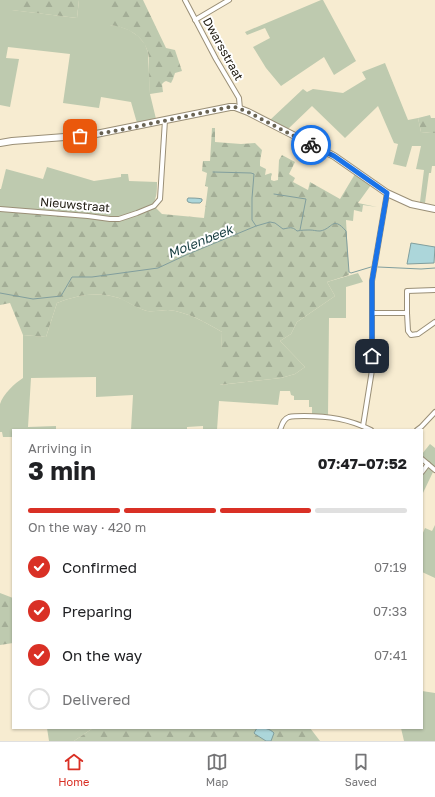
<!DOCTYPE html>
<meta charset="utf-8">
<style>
:root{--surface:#fff;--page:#f2f2f2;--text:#202124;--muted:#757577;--line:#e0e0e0;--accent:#d93025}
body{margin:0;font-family:"Golos Text",sans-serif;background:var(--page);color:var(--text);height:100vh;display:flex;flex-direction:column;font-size:15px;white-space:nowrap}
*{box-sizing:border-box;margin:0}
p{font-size:13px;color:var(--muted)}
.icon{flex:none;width:22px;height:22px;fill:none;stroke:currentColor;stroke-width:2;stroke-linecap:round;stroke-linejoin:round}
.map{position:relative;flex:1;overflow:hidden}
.panel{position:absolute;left:12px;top:429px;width:411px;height:300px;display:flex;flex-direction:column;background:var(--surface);border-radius:0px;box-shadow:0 1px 3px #0004}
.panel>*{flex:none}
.pin{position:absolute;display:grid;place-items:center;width:34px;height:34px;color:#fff;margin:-17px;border-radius:8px;box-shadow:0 2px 6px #0006}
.courier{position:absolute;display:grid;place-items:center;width:40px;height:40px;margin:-20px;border:3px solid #1a73e8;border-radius:50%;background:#fff;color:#222;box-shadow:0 1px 5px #0007}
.head em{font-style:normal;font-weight:700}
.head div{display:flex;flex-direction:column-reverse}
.head{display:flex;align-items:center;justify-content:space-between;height:68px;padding:0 16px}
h1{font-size:26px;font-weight:700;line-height:30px}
.bar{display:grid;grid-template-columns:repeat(4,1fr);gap:6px 4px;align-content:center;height:48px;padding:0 16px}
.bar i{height:5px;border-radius:3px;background:var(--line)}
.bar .current{background:var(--accent)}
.bar p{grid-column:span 4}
ol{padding:0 16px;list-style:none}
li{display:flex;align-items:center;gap:12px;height:44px}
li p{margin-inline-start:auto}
li .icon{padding:4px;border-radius:50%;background:var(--accent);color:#fff;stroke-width:4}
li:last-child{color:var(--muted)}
li i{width:22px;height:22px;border:2px solid var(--line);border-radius:50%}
.dock{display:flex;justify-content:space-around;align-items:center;height:56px;border-top:1px solid var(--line);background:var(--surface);font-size:11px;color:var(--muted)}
.dock a{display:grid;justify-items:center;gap:2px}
.dock .current{color:var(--accent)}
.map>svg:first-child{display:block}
</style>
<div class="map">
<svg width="435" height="741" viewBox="0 0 435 741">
<defs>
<pattern id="forest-firs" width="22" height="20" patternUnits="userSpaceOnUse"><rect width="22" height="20" fill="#becaaf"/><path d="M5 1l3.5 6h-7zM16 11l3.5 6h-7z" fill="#a3ad96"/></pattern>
</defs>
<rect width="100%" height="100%" fill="#f7ecd1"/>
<g fill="#becaaf">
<polygon points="0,0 12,0 12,10 77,18 79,0 110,0 110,25 118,26 129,30 138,36 145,44 148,53 150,94 156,119 137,123 131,102 101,97 99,108 63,103 70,54 8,47 6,58 19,59 10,107 0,105"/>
<polygon points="321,0 323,0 356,61 334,75 324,57 281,86 266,68 253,47 270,38 265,28 247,35 245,32"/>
<polygon points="385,63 408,120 418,118 421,132 431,133 435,133 435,166 432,166 431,173 429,173 425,203 420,202 424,170 416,169 421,146 412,146 406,167 393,164 398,144 394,143 378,106 345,138 312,106 288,129 270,120 303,89 307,92 313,89 343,93 366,79 362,72"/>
<path d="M47,167L94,181L121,177V174H128L129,181L157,182C157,189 157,196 154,202C150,209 121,217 112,217L0,207V189H1L6,169L43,179Z"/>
<path d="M358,273L363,282L346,287V318H329L328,415L312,414V407H309V400H294V396L291,395L290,391H280L278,405L219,401L217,430H203V426L187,427V430H131L133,395L96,397V377L31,378L28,427L56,426V430H13V437H3L2,432H0C0,425 0,409 0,404C3,394 15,383 23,378V335L46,337L57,303C76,295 98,291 119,298C127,301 139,309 147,311C154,312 162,310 168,310C188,312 205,322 222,332L220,385L281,378L295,374L305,367L280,341L291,334L297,322L335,296L327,282Z"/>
<polygon points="430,444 435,448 435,468 422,457 422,454"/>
<polygon points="428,467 433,472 422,495 422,474"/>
<polygon points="435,525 435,578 422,572 422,535 425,528 432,531"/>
<polygon points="422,691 435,693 435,741 404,741 401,728 422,728"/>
<polygon points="47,728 93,728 74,741 49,741"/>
</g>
<g fill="url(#forest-firs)">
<polygon points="12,0 79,0 77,18 11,10"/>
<path d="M110,0H143L166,48L175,50L182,71L175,73L173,79L171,83L166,81L164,82L162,84L163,92L150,94C149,84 149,75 149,65C149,61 149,57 148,53C144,35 126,27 110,25Z"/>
<polygon points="430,115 431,118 435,118 435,133 431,133 421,132 418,118"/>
<path d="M212,128H215V142L241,144L255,143L262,150L260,161V166L266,169L265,175L271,173L272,174L271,177V180L274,181L278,180L279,160L282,155L295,162L289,174L295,178L293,182L308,190L310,182L340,199L355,174L371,185L358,203L377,207L363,205L362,212L354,210L353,221L346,220L349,275L327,282L335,296L297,322L291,334L280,341L305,367L295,374L281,378L219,385L222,332C205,322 188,312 168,310C162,310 154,312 147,311C139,309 127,302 119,298C98,291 76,295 57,303L46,337L23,335L10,303L0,305V210L117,220L153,208H156L162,214L204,218L208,187L205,186L207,173L202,171L203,161H210Z"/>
<polygon points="0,593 13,598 13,643 0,645"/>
<polygon points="93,728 310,728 320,741 74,741"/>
</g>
<g fill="#acd6da" stroke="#819e9d">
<path d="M188,198C191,198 199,198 202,199V201L200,203H192L188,202L187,200Z"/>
<polygon points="411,243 435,247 434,263 407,264"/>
<path d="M257,728C264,728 269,728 274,733L271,741H266L255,734L254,733Z"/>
</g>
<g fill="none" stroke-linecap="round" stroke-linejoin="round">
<g stroke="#819e9d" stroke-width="1">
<polyline points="213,172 251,173 254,174 252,198 252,220 256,226"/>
<polyline points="274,194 306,199 300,230"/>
<polyline points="378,267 421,269 435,268"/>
<path d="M0,293L33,299L61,296L72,277H92L158,268L186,255L256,226L270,222L275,223L283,229C289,228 292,226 297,231C302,230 306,230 310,230C313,230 316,231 320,231C333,229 332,215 346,231L349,272L351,273L371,267"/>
</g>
<g stroke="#9a8f77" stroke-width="6">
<g id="street">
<polyline points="185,0 216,59 239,98 240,109"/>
<polyline points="195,20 229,0"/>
<polyline points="0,209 88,216 110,219 119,219 137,213 154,206 160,199 165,120"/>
<polyline points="372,313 407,313 408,331 411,335 418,334 435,322"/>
<polyline points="407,313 407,291 435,290"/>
<polyline points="363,426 372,370 372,281 387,193"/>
<path d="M280,430C282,425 283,419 289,417C293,416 299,416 304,416C329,416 349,419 371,430"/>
<polyline points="417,430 421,427 435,412"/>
<polyline points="422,459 435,470"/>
<polyline points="422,472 428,464"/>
</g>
</g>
<g stroke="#9a8f77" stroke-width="8">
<polyline id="secondary" points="0,143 12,141 91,135 230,107 235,107 248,112 334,156 387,193 411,204 435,209"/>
</g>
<use href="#street" stroke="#fff" stroke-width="4"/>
<use href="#secondary" stroke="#fff" stroke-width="6"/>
</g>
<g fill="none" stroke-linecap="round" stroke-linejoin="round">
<polyline stroke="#6a6454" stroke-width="4" stroke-dasharray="0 7.2" points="80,136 92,135 125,129 230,107 235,107 248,112 311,145"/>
<polyline stroke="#1a73e8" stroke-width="5" points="311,145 334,156 387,193 372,281 372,356"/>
</g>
<g text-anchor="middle" stroke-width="4" stroke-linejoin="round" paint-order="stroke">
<g font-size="12" fill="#1e1a10" stroke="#fff">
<text transform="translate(223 49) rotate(61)" y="4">Dwarsstraat</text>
<text transform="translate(75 205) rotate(5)" y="4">Nieuwstraat</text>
</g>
<g font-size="13" font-style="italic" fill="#163d41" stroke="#fff">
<text transform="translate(200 241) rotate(-22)" y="5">Molenbeek</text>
</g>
</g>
</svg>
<div class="pin" style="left:80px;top:136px;background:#ea580c"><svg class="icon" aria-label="bag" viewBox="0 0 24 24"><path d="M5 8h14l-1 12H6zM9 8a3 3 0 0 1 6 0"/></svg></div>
<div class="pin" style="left:372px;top:356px;background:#1f2937"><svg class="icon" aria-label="home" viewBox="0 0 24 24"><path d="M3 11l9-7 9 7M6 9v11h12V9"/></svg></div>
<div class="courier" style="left:311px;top:145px"><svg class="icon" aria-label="bike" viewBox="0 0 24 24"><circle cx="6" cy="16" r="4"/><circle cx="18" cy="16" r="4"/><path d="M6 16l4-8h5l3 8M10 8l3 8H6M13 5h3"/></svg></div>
<section class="panel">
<div class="head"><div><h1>3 min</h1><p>Arriving in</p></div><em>07:47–07:52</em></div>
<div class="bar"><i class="current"></i><i class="current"></i><i class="current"></i><i></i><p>On the way · 420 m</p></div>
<ol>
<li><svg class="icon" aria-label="check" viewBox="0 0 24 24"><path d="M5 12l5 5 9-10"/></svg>Confirmed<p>07:19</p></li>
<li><svg class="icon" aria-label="check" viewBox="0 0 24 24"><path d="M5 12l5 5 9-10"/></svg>Preparing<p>07:33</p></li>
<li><svg class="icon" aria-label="check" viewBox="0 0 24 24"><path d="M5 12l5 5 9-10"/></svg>On the way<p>07:41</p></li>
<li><i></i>Delivered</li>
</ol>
</section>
</div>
<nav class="dock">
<a class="current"><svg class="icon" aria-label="home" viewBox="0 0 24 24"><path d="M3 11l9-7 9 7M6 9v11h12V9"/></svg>Home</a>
<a><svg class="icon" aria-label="map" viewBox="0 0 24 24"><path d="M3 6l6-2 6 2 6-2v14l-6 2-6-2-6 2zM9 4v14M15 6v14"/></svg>Map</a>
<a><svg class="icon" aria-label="saved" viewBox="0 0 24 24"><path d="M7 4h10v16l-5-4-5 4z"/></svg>Saved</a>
</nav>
